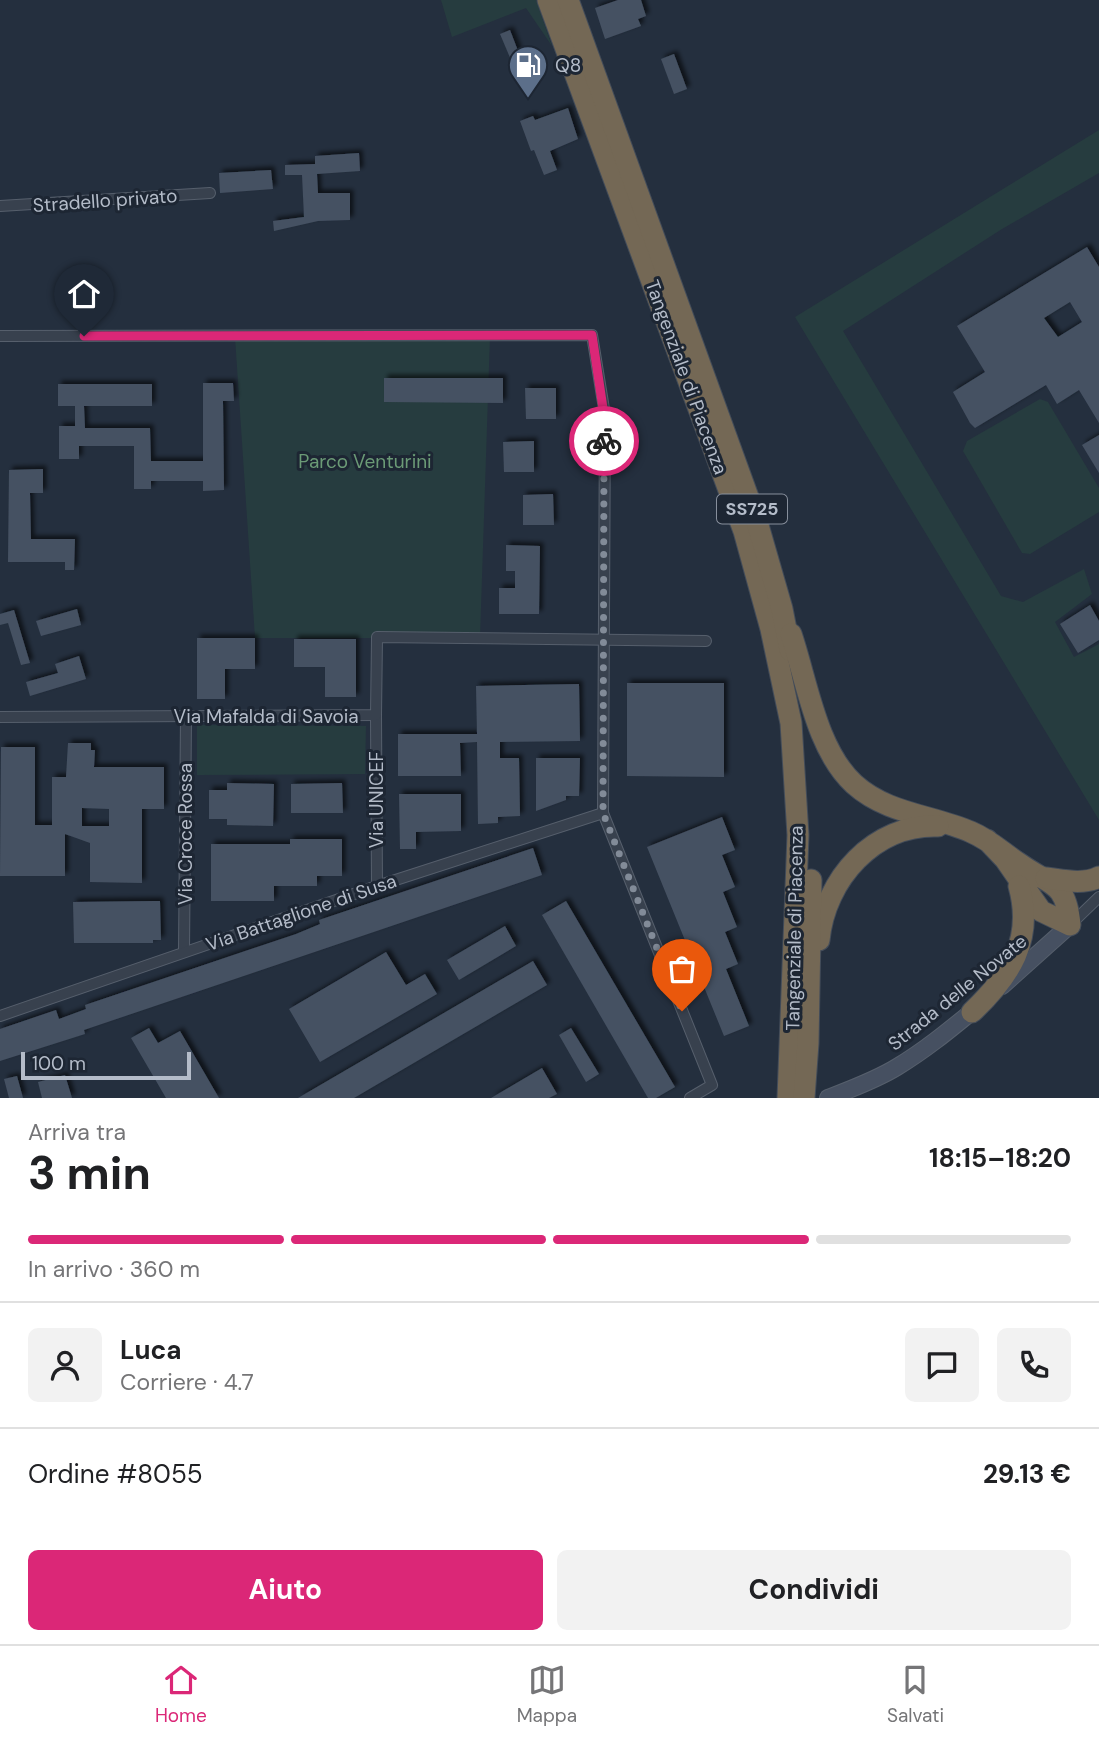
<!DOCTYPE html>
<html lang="it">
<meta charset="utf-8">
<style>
:root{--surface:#fff;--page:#f2f2f2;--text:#202124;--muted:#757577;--line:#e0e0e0;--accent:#db2777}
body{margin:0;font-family:"DM Sans",sans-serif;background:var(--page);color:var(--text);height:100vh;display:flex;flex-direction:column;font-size:26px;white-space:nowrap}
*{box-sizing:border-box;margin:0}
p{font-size:23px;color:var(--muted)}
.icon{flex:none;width:38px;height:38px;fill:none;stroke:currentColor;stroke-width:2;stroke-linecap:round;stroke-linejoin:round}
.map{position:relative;height:1098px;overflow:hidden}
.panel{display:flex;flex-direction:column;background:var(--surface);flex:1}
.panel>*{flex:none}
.scale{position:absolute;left:21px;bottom:18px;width:170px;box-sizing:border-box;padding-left:7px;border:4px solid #b4bcc9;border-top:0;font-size:19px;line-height:24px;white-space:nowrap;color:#b4bcc9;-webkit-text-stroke:5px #1d2633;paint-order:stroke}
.pin{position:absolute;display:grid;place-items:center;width:60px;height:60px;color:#fff;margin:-72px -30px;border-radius:50% 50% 50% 0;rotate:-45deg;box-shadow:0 0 7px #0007}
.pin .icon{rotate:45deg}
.courier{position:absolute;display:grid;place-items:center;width:70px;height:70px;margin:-35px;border:5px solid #db2777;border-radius:50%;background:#fff;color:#222;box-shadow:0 2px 9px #0007}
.headline em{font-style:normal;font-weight:700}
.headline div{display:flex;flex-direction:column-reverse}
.headline{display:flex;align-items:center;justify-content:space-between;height:119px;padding:0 28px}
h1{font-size:46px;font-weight:700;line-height:52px}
.bar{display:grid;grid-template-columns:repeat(4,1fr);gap:10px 7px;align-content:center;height:84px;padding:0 28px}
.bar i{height:9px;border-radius:5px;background:var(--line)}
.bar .current{background:var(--accent)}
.bar p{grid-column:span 4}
.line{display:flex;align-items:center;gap:18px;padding:0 28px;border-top:2px solid var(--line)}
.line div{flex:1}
.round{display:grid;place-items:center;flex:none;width:74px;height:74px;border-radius:10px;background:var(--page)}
.button{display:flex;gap:14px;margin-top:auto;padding:14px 28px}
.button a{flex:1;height:80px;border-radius:10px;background:var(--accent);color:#fff;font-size:28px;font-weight:700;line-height:80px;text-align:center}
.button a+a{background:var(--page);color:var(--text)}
.dock{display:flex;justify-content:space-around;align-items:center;height:98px;border-top:2px solid var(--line);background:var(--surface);font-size:19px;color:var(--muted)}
.dock a{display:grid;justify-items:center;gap:4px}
.dock .current{color:var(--accent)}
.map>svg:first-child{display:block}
</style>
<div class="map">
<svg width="1099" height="1098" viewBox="0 0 1099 1098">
<defs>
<filter id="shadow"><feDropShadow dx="3.5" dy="-3.5" stdDeviation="2" flood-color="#0009"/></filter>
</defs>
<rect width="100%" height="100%" fill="#242f3e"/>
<g fill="#263c3f">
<polygon points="441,0 536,0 552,46 526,8 452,37"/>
<polygon points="1099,130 1099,173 1002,229 843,331 1001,596 1023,602 1084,569 1092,594 1055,622 1074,657 1099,644 1099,820 795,317"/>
<polygon points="490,336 480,638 255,638 235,337"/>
<polygon points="1040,399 1048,402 1099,488 1099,512 1030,554 1022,553 963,451 967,441"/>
<polygon points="197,725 366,726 365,774 197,775"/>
</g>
<g fill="#455162" fill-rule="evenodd" filter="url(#shadow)">
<polygon points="618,0 641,0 646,16 638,19 641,26 605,39 595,8"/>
<polygon points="510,30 520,56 511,60 500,34"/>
<polygon points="674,54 687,89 674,94 661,59"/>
<polygon points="568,108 578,139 550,151 557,170 544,175 534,150 531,151 520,121 533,116 535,120"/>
<polygon points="359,153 360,171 317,174 318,193 350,193 350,220 318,221 274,231 273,221 304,217 302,175 285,175 285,165 315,164 315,156"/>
<polygon points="271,170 273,189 220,193 219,173"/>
<path d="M1087,247L1099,267V423L1079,390L1057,404L1046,385L975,428L970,423L953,392L985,372L957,326ZM1070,302L1082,322L1058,337L1044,318Z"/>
<polygon points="384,378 503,378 503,403 384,402"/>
<polygon points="203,383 233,383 234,401 223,401 224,490 203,491 203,481 151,481 151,489 134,489 134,446 79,446 79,459 59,459 59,426 75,426 75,406 58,406 58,384 152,384 152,406 84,406 85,428 150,428 151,461 203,461"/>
<polygon points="525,388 556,388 556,419 526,419"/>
<polygon points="1099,435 1099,473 1082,445"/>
<polygon points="534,441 534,472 504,472 503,442"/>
<polygon points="43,469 43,493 30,493 31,539 75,539 74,570 65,570 65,562 8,562 9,470"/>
<polygon points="553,494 554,525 523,525 523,495"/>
<polygon points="506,545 540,546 539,614 499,614 499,588 515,588 515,571 506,571"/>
<polygon points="1090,605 1099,621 1099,640 1078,653 1060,624"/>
<polygon points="77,609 81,625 41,636 36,621"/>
<polygon points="14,610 30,663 21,665 8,623 0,625 0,614"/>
<polygon points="197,638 255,638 255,669 225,669 225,699 197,699"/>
<polygon points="294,639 356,639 356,697 325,697 325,667 294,667"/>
<polygon points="79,656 86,679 30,696 26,682 58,673 55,664"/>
<polygon points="627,683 724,683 724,777 627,776"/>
<polygon points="579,684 580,741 500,742 500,758 519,758 520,816 498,817 498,823 478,824 477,742 460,743 461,776 398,776 398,734 477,734 476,686"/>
<path d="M68,743H91V750H95L94,767H164V809H142V883L90,882V843L65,834V876H0L1,747H35V825H52V777H66ZM82,808L109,809V826H82Z"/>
<polygon points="536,758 580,758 579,796 566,796 566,800 536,811"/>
<polygon points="227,783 274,784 273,826 227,825 227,819 209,819 209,790 227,790"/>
<polygon points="342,783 343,813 291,813 291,784"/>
<polygon points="399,794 461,794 461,831 416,832 416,849 400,849"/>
<polygon points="722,817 735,850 722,855 735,887 723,892 737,927 725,932 738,964 726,969 749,1026 724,1036 647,847"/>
<polygon points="290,839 342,839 342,876 317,876 317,886 274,886 274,901 211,901 211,844 290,844"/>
<polygon points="533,848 542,875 84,1030 85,1034 0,1061 0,1029 56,1010 59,1019 86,1009 85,1005 296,934 320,924 319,920"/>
<polygon points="153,901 160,901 161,940 153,940 153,943 74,943 73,902"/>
<polygon points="566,901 675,1087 656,1098 648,1098 542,915"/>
<polygon points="505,926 516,946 459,980 447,960"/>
<polygon points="386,952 406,985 425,974 437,994 320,1062 289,1009"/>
<polygon points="533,961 547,985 354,1098 298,1098"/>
<polygon points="149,1028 158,1043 180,1031 219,1098 166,1098 131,1038"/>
<polygon points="571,1028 599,1074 586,1082 559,1035"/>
<polygon points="542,1068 557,1094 549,1098 491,1098"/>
<polygon points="65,1075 72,1098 42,1098 38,1082"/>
<polygon points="17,1076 23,1098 9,1098 4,1079"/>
</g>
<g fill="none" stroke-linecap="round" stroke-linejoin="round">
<g stroke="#565f6c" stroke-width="12">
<g id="street">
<polyline points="0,206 210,193"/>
<polyline points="0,336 592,335 605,415 603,813 712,1085 690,1098"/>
<polyline points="376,715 377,886"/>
<polyline points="0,717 376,715 377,637 706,641"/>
<polyline points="1070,925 1099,897"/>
<polyline points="184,952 186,716"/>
<polyline points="0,1016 377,886 603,813"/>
</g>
</g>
<g stroke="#565f6c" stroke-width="18">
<g id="secondary">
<polyline points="1002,986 1070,925"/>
<path d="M828,1098C851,1089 876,1080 897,1067C927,1049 953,1027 980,1005"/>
</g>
</g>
<g stroke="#434c59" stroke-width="23">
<g id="highway">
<polyline points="548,0 744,531 771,629 791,723 798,835 788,1098"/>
<polyline points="568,0 757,522 782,609 790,650"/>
<path d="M791,634C807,681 816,749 854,784C887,814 932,815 971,832C990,840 1003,853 1020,864C1051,886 1066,881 1070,925L1041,911L1005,859L987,840"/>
<path d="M1046,878C1063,880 1083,885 1099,877"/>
<path d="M819,940C825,879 874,824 938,826"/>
<path d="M972,1012C1010,976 1034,940 1019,886"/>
<polyline points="804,1098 808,1043 811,880"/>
</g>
</g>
<use href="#street" stroke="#38414e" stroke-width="10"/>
<use href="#secondary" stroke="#465061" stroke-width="16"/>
<use href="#highway" stroke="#746855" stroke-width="21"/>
</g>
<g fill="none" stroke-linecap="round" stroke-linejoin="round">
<polyline stroke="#828b98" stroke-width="7" stroke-dasharray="0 12.6" points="604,441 603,813 682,1011"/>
<polyline stroke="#db2777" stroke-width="9" points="84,336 592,335 604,415 604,441"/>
</g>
<defs>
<g id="fuel-pin" transform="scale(2.0125)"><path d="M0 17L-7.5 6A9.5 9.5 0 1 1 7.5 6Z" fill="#5c6f8a" stroke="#1d2633"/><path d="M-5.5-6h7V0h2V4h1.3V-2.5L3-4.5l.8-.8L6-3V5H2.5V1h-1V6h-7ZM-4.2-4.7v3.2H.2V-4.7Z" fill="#fff"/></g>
</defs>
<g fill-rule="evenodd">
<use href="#fuel-pin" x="528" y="65"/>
</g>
<g text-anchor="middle" stroke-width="6" stroke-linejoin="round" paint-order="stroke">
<rect fill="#1d2633" stroke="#878f9c" stroke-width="2" x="717" y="494.5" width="70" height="29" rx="5"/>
<g font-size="18" font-weight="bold" fill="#b4bcc9">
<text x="752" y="515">SS725</text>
</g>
<g font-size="19" fill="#b4bcc9" stroke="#1d2633" text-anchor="start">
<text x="555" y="72">Q8</text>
</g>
<g font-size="19" fill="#b4bcc9" stroke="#1d2633">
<text transform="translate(105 200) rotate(-4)" y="7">Stradello privato</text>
<text transform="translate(687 377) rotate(70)" y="7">Tangenziale di Piacenza</text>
<text x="266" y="723">Via Mafalda di Savoia</text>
<text transform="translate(376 800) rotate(-90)" y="7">Via UNICEF</text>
<text transform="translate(185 834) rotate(-90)" y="7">Via Croce Rossa</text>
<text transform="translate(301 912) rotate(-19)" y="7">Via Battaglione di Susa</text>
<text transform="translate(794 928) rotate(-89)" y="7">Tangenziale di Piacenza</text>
<text transform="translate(957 992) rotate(-39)" y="7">Strada delle Novate</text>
</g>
<g font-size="19" fill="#6b9a76" stroke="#1d2633">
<text x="365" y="468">Parco Venturini</text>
</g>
</g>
</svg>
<div class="scale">100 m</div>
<div class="pin" style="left:682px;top:1011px;background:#ea580c"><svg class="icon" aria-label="bag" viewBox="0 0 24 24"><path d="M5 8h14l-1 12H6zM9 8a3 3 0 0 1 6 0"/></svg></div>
<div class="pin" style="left:84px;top:336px;background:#1f2937"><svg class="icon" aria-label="home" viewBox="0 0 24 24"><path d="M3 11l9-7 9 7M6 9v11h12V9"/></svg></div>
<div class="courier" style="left:604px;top:441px"><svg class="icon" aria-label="bike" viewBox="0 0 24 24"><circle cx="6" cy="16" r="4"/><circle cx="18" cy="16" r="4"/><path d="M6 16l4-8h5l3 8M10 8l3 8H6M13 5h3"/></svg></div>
</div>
<section class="panel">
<div class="headline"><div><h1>3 min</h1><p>Arriva tra</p></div><em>18:15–18:20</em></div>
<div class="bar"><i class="current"></i><i class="current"></i><i class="current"></i><i></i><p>In arrivo · 360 m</p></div>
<div class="line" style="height:126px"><a class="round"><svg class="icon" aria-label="person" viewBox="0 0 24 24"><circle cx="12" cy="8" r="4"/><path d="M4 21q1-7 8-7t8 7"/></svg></a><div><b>Luca</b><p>Corriere · 4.7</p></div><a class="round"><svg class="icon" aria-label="chat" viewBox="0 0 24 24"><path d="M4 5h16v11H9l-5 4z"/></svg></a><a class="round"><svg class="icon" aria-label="phone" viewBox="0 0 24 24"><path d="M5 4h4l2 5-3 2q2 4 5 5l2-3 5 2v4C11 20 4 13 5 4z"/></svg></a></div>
<div class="line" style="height:91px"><div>Ordine #8055</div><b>29.13 €</b></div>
<div class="button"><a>Aiuto</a><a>Condividi</a></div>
</section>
<nav class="dock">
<a class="current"><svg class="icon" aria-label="home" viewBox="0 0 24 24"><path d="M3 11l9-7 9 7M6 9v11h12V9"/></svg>Home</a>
<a><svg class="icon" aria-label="map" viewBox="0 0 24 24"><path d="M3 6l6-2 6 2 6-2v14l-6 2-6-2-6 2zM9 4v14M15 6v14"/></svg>Mappa</a>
<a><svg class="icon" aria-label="saved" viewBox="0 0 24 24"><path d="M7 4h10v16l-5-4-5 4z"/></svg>Salvati</a>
</nav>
